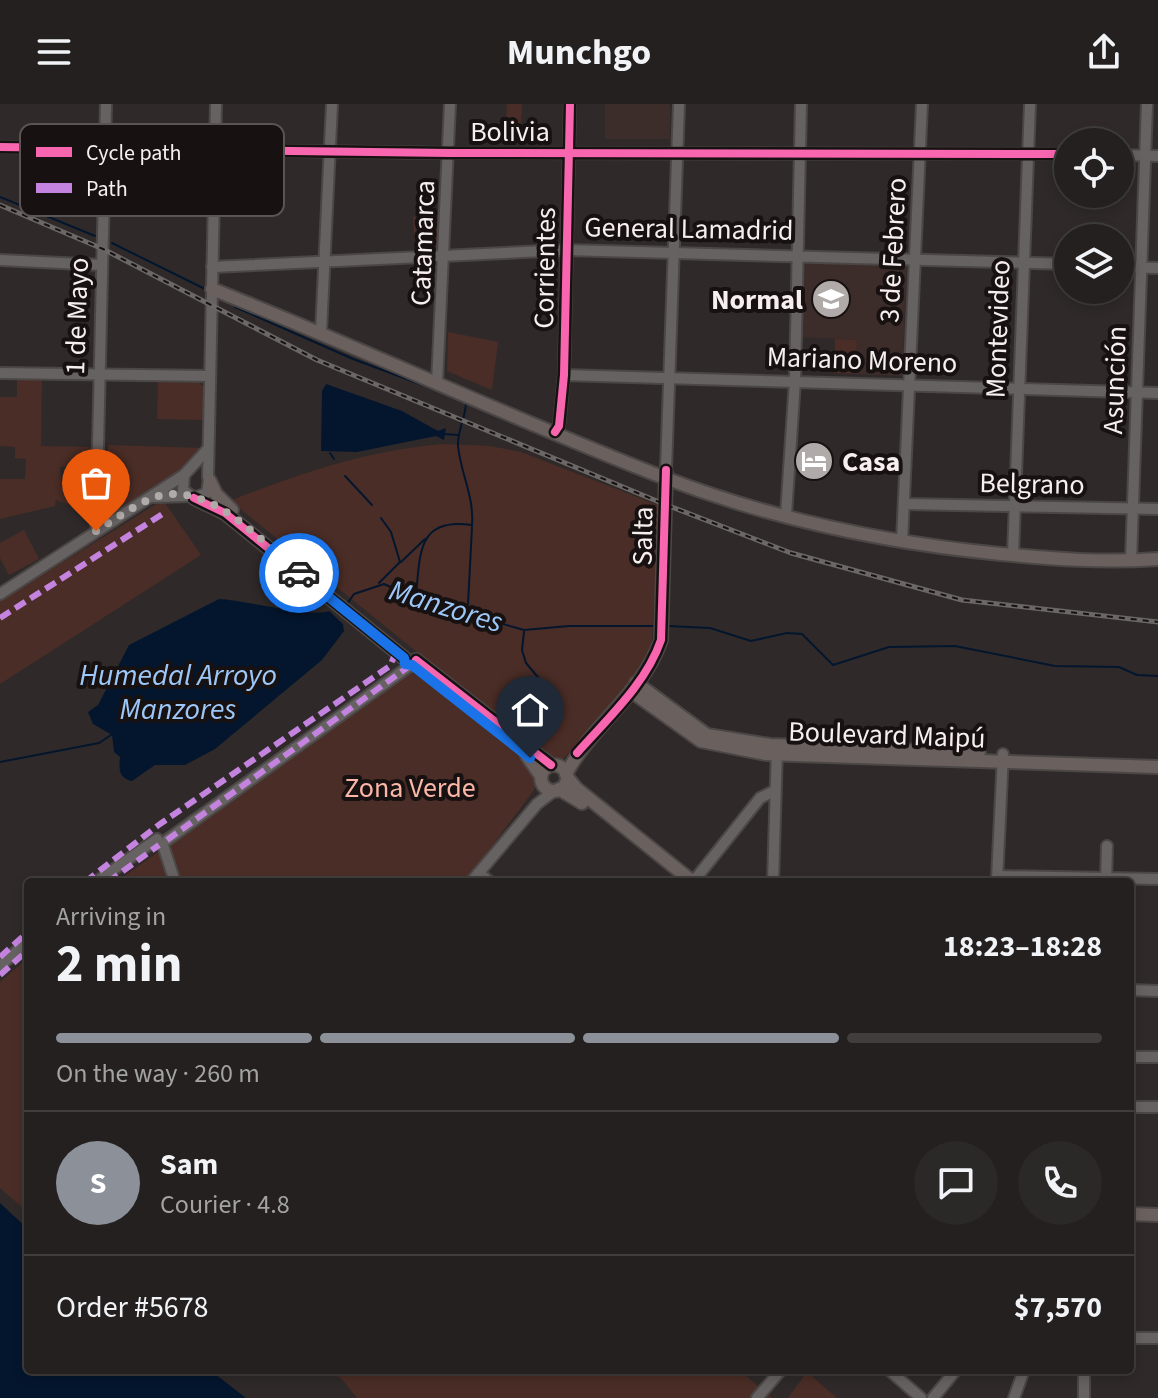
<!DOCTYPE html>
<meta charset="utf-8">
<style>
:root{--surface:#23201f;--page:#2b2828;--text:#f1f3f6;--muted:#a3a3a4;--line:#403e3d;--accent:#8c9099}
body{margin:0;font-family:"Source Sans 3",sans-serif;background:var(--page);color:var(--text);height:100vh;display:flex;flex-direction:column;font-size:30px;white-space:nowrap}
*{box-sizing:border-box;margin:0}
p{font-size:26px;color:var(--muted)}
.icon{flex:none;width:44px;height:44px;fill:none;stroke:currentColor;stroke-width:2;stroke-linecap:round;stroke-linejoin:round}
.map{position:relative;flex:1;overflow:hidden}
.drawer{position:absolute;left:24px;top:774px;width:1110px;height:496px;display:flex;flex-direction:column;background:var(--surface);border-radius:8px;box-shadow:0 4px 12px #0003,0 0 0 2px var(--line)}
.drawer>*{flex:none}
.fabs{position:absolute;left:1054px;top:24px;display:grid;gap:16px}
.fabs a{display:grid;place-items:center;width:80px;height:80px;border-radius:50%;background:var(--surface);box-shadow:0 4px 12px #0003,0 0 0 2px var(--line);font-size:40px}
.pin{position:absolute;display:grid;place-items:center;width:68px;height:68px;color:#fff;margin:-82px -34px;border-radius:50% 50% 50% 0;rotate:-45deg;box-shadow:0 0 8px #0007}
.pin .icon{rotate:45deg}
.courier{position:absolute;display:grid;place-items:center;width:80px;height:80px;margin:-40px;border:6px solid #1a73e8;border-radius:50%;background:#fff;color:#222;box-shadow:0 2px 10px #0007}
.summary em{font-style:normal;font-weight:700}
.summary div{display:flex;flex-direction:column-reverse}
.summary{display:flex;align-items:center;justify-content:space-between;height:136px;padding:0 32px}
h1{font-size:52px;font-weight:700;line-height:60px}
.bar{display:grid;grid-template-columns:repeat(4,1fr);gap:12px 8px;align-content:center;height:96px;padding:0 32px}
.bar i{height:10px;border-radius:6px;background:var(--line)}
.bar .selected{background:var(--accent)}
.bar p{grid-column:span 4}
.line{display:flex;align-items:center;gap:20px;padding:0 32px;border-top:2px solid var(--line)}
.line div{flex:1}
.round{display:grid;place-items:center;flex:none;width:84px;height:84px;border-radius:42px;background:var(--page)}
header{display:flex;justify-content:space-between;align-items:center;height:104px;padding:0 32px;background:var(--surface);font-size:36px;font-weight:700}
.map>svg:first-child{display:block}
</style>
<header><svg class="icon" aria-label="menu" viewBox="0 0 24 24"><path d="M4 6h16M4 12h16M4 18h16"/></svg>Munchgo<svg class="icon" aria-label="share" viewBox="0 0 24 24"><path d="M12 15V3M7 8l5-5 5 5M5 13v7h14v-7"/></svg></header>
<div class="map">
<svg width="1158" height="1294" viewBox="0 0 1158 1294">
<rect width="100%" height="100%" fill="#2f2a29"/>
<g fill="#3c2d2a">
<rect x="605" y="0" width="65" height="35"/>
<polygon points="805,157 907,162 902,272 856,270 857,236 802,233"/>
</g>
<g fill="#4a2d26">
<polygon points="507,0 522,0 520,40 505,39"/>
<polygon points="441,112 442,141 436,146 415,147 413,113"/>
<polygon points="448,228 498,238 492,286 447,267"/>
<polygon points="835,235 857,236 856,270 834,269"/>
<polygon points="17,275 42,275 41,342 94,343 93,363 60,363 61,378 90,379 89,408 56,396 55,402 0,415 0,375 25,375 26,355 15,354 15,343 0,342 0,293 17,293"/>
<polygon points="158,278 199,279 204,283 203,316 157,315"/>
<path d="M443,340L490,342L521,348L660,402L651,550L598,619L563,655H549L233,399L232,396C302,369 368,346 443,340Z"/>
<polygon points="108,341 202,344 182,368 107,416"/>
<polygon points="163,396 201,451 0,580 0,497"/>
<polygon points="24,426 39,455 9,471 0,454 0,439"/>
<polygon points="412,568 528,654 538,673 534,686 465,778 116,778"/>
<polygon points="28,854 28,1108 0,1084 0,878"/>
<polygon points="305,1266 739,1266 772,1294 357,1294 340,1273"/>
<polygon points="807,1268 837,1294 788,1294"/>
</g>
<g fill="#04162e">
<polygon points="326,280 402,307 438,327 446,324 444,336 436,332 357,348 321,347 322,287"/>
<path d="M219,495C244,496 313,514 329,507L343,520L344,527L322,556L215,645L185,661H155L132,677C118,674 119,664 120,653L114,648L112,631L93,620L88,608L98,601L129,541Z"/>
<polygon points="0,1099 28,1125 28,1266 210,1266 246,1294 0,1294"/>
</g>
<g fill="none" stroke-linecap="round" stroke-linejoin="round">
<g stroke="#04162e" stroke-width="2">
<polyline points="0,93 95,132"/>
<polyline points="112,139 205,185"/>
<polyline points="235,203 353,255 444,289"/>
<polyline points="444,330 458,331"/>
<polyline points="330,349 334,355"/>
<polyline points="345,372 372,401"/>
<polyline points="401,458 425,435"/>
<polyline points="379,479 400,458 391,428 381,414"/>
<path d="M416,492C420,448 418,413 472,421C474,391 461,371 458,342C457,327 466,313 466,298"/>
<polyline points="347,500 354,490 384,480 441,506 467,502 485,515 524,526 569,522 657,522"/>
<polyline points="468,500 472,423"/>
<polyline points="668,522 710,524 751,537 787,529 802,530 833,561 889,543 955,542 1055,562 1119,563 1137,571 1158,572"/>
<polyline points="524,528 522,546 526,559 541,577 558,622 534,634"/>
<polyline points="0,658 99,639 114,629"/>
</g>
<g stroke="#4c4747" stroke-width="14">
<g id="minor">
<polyline points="0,43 449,49 1068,50"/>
<polyline points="1120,51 1158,52"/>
<polyline points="0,156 102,161"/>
<polyline points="212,163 566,146 1068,160"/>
<polyline points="1120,163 1158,164"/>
<polyline points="321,228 332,0"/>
<polyline points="0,269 209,272"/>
<polyline points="564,271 1158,289"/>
<polyline points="437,279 450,0"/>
<polyline points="555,328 559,322 564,271 570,0"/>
<polyline points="666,366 679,0"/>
<polyline points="184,371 183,386 194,394 207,389 209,375"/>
<polyline points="208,373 216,0"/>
<polyline points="154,393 190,392"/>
<polyline points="905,400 1158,405"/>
<polyline points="786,411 795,276 801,0"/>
<polyline points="96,427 106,0"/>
<polyline points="902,438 922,0"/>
<polyline points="1013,451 1030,0"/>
<polyline points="1131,457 1147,0"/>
<polyline points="0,490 184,371 207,346"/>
<polyline points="167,736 411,561"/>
<polyline points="163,741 175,778"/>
<polyline points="479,769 490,778"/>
<polyline points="997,772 1158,775"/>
<polyline points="997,776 1003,650"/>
<polyline points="96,778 157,735"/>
<polyline points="471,778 537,700 554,687"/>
<polyline points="693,778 760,694 774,687"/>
<polyline points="773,778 777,644"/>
<polyline points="1106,778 1107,742"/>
<polyline points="0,862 28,837"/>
<polyline points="1130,886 1158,887"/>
<polyline points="1130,953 1158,953"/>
<polyline points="1130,1003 1158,1003"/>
<polyline points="1130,1234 1158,1234"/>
<polyline points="889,1266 921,1294"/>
<polyline points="757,1294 781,1266"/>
<polyline points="933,1294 956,1266"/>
<polyline points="1014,1294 1024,1266"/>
<polyline points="1084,1294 1084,1266"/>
</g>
</g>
<g stroke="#4c4747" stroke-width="16">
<g id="major">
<path d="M212,185C364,245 512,315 665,374C772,415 887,439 1001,450C1053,455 1105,459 1158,455"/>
<polyline points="210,377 216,390 232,406"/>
<polyline points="194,394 225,409 404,554"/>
<polyline points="416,556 551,661"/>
<polyline points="636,579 707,631 770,641 979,649"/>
<polyline points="631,587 701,637 766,650 1158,663"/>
<polyline points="527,652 541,672"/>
<circle cx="554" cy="674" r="13"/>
<path d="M566,670C591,622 643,589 661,536L666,369"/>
<polyline points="567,673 577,685 693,778"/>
<polyline points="559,685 582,699"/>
<polyline points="1130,1110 1158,1111"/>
</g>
</g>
<use href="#minor" stroke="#666261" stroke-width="10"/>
<use href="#major" stroke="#6a605e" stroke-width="12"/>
<g stroke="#6b6766" stroke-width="5">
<polyline id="rail" points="0,101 103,145 317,256 664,400 791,449 962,496 1158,518"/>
</g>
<use href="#rail" stroke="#171211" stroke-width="2" stroke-dasharray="6" stroke-linecap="butt"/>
<g stroke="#c483df" stroke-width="6" stroke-dasharray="12 6" stroke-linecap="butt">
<polyline points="0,514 164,409"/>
<polyline points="167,736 411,561"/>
<polyline points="85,778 160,720 390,562 396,548"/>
<polyline points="108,778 159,741"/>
<polyline points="0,853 28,828"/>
<polyline points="0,871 28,846"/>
</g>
<g stroke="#171211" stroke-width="13">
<g id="cycleway">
<polyline points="0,43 449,49 1068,50"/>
<polyline points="555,328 559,322 564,271 570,0"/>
<polyline points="194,394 225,409 404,554"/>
<polyline points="416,556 551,661"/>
<path d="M577,649C607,615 646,580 661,536L666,366"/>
</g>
</g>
<use href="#cycleway" stroke="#f766af" stroke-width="8"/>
</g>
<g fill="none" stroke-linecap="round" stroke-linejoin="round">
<path stroke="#b0aaa8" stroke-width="8" stroke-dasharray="0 14.4" d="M96,427C114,416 132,403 150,395C205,371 262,438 299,469"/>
<polyline stroke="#1a73e8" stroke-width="10" points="299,469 404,554 405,560 412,561 530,654"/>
</g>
<defs>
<g id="school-disc" transform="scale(2)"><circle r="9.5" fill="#b0aaa8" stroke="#171211"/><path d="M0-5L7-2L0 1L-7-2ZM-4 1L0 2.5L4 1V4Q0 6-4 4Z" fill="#fff"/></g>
<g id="hotel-disc" transform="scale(2)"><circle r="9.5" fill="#b0aaa8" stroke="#171211"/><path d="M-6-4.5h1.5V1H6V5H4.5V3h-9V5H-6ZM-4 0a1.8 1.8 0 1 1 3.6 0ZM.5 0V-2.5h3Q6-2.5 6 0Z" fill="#fff"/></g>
</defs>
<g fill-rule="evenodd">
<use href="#school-disc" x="831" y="195"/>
<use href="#hotel-disc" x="814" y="357"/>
</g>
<g text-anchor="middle" stroke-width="8" stroke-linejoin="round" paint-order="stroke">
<g font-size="28" fill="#f6efed" stroke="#171211">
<text x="510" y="37">Bolivia</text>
<text transform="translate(689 124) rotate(1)" y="10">General Lamadrid</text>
<text transform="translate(422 139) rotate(-88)" y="10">Catamarca</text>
<text transform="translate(892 146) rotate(-87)" y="10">3 de Febrero</text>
<text transform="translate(544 164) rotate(-89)" y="10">Corrientes</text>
<text transform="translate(76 212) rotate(-88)" y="10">1 de Mayo</text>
<text transform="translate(997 225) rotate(-88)" y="10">Montevideo</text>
<text transform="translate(862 255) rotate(2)" y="10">Mariano Moreno</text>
<text transform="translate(1114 276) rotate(-88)" y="10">Asunción</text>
<text transform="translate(1032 379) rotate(1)" y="10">Belgrano</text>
<text transform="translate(642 432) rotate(-89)" y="10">Salta</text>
<text transform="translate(887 630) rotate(2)" y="10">Boulevard Maipú</text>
</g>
<g font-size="28" font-weight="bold" fill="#f6efed" stroke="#171211" text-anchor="end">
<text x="803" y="205">Normal</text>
<text x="842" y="367" text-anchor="start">Casa</text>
</g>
<g font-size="28" fill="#fbb6a7" stroke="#171211">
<text x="410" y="693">Zona Verde</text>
</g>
<g font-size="30" font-style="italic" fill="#9dc7f9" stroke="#171211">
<text transform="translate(446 502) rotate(17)" y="10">Manzores</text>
<text x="178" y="581">Humedal Arroyo<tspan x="178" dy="34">Manzores</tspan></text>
</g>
</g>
<rect x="20" y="20" width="264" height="92" rx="12" fill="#171211" stroke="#5a5453" stroke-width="2"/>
<rect x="36" y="43" width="36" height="10" fill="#f766af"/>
<rect x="36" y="79" width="36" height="10" fill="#c483df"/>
<g font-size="22" fill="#f6efed">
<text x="86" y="56">Cycle path</text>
<text x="86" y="92">Path</text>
</g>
</svg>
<div class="fabs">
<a><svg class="icon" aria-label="locate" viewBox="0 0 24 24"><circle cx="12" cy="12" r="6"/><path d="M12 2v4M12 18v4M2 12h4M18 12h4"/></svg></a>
<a><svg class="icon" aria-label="layers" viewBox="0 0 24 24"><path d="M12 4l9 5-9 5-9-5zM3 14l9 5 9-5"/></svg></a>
</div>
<div class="pin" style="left:96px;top:427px;background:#ea580c"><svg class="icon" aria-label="bag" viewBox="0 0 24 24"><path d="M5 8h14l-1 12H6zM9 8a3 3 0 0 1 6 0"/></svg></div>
<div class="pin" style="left:530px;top:654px;background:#1f2937"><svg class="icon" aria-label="home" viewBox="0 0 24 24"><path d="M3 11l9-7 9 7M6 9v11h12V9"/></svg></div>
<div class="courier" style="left:299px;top:469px"><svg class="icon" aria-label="car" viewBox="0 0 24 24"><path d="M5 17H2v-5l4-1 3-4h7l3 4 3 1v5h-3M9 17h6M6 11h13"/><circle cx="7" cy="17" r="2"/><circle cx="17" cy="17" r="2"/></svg></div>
<section class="drawer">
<div class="summary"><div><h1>2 min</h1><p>Arriving in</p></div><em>18:23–18:28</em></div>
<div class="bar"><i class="selected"></i><i class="selected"></i><i class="selected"></i><i></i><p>On the way · 260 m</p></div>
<div class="line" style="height:144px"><b class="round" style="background:var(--accent);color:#fff">S</b><div><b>Sam</b><p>Courier · 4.8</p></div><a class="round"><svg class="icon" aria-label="chat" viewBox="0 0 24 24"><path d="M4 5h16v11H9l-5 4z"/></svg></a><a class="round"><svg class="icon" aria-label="phone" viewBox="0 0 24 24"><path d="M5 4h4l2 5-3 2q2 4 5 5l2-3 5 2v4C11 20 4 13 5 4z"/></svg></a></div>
<div class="line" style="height:104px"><div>Order #5678</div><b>$7,570</b></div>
</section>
</div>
